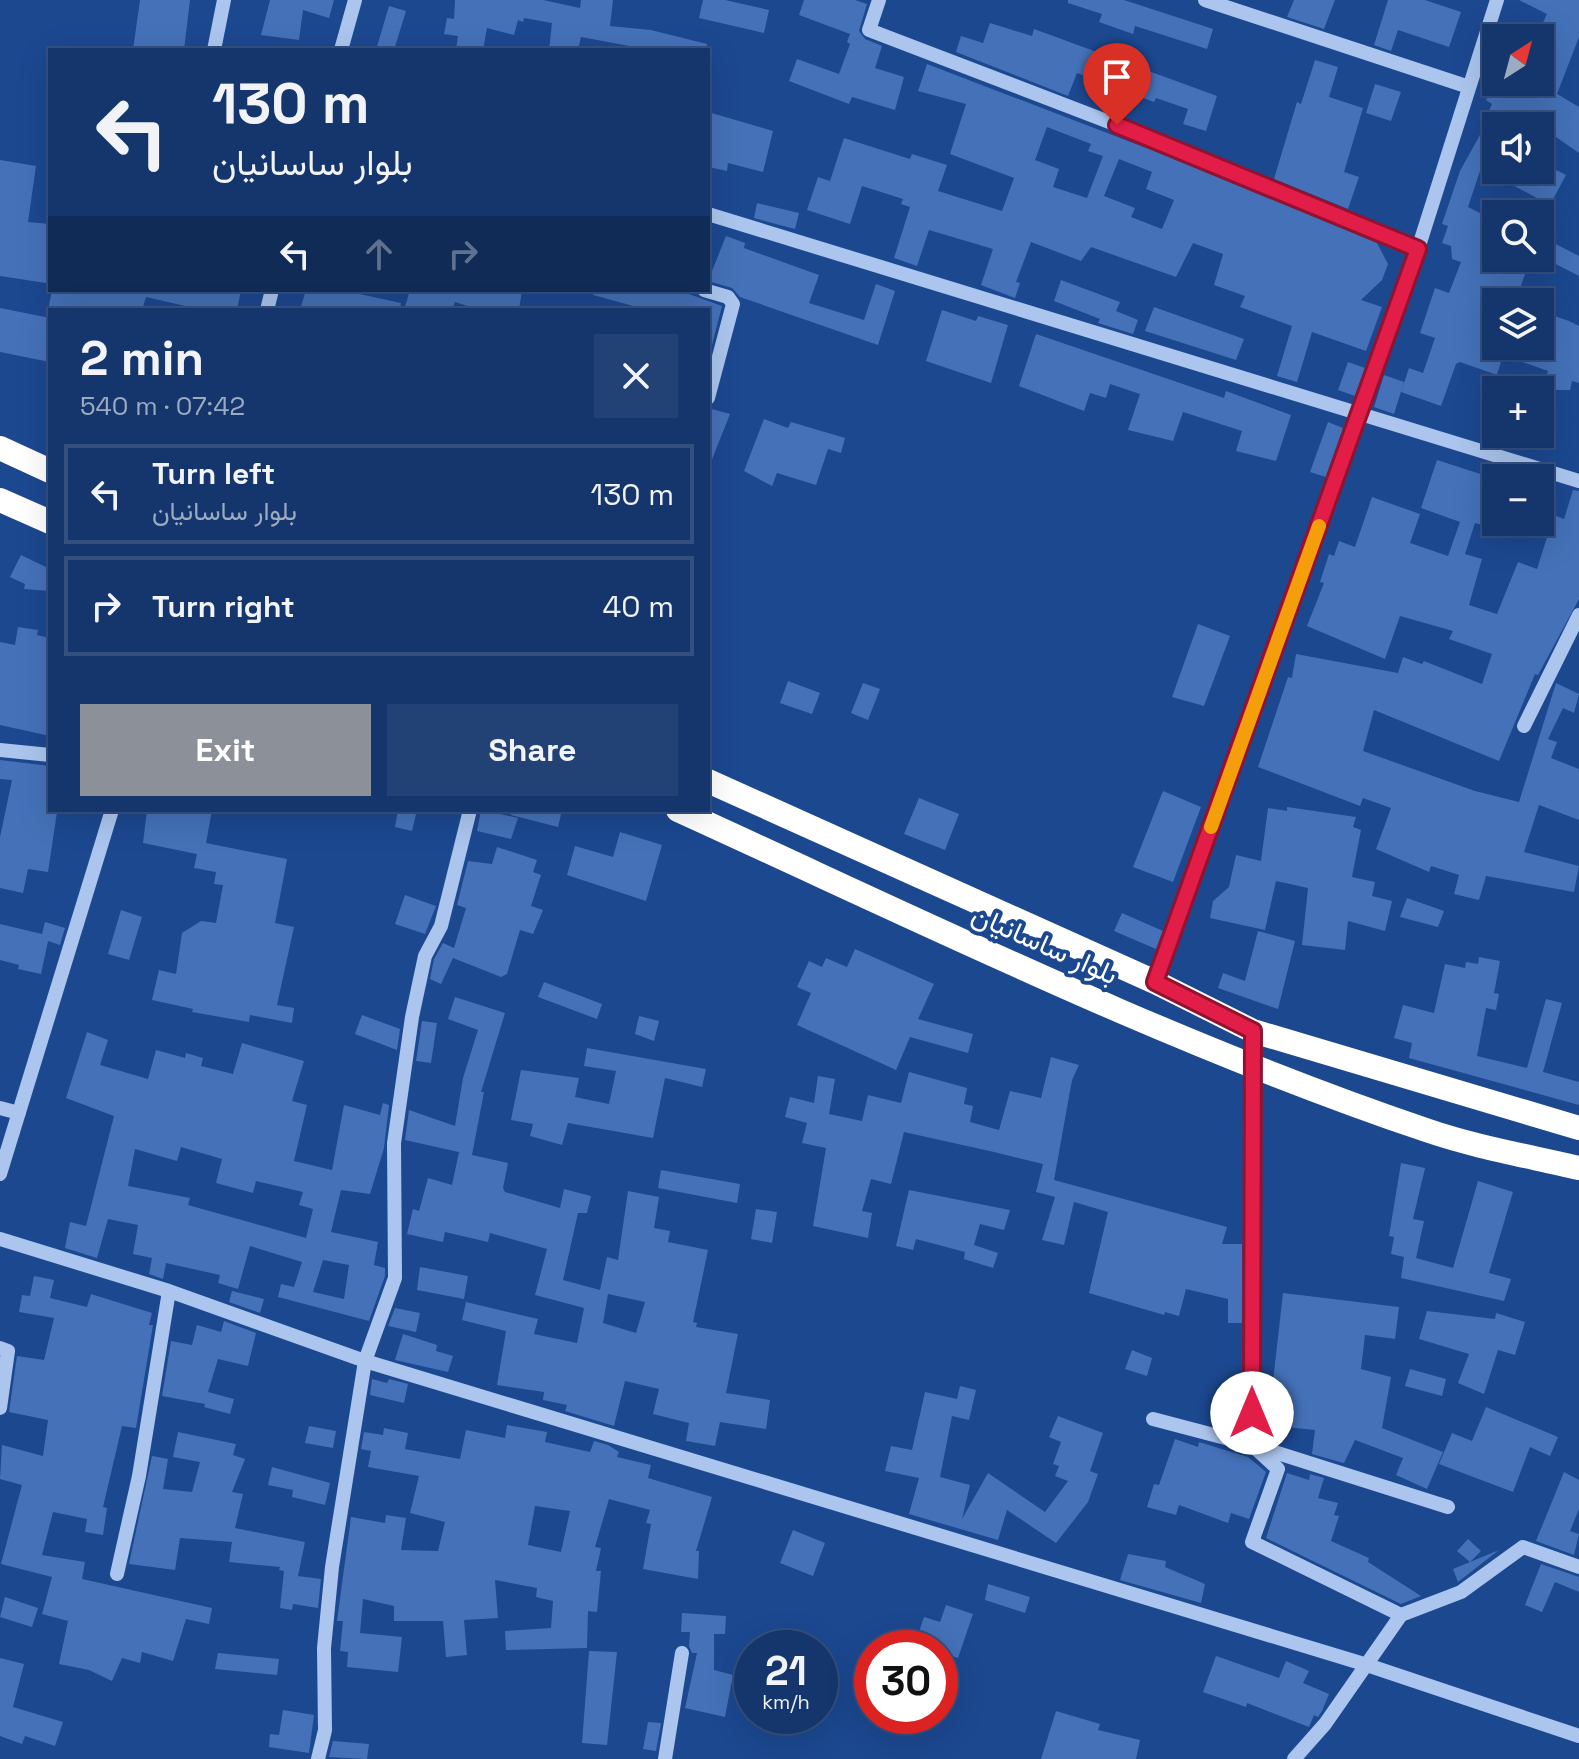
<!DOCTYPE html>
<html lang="en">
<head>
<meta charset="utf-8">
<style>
	body { margin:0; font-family:"Space Grotesk",Vazirmatn,sans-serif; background:#224174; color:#f1f3f6; height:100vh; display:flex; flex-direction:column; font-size:30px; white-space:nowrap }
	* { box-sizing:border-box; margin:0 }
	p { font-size:26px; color:#9dabc2 }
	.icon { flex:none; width:44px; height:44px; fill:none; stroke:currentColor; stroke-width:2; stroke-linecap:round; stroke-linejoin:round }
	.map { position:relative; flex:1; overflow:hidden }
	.drawer { position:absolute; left:48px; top:308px; width:662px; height:504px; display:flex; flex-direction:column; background:#15366c; border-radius:0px; box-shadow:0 8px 32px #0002,0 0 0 2px #34507f }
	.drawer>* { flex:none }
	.hud { position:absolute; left:48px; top:48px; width:662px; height:244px; border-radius:0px; box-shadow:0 8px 32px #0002,0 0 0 2px #34507f; background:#15366c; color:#f1f3f6; overflow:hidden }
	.needle { width:52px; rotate:36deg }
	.buttons { position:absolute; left:1482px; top:24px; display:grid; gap:16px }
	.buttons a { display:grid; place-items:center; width:72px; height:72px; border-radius:0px; background:#15366c; box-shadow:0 8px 32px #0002,0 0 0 2px #34507f; font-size:40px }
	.speed { position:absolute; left:734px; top:1630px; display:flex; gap:16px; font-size:40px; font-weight:700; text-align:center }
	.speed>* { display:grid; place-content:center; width:104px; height:104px; border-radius:50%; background:#15366c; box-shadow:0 8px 32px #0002,0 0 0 2px #34507f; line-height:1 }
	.speed small { font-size:20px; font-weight:400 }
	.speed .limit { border:12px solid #d22; background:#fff; color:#111 }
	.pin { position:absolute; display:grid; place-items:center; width:68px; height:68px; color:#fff; margin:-82px -34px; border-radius:50% 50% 50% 0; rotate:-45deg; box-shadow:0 0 8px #0007 }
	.pin .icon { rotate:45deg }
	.me { position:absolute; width:88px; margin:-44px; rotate:0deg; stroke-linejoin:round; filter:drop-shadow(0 0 6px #0008) }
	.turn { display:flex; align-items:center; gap:28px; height:168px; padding:0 32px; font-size:36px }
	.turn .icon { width:104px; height:104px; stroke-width:2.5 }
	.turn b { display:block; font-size:56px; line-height:68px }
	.lanes { display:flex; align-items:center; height:76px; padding:0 32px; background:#0003; justify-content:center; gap:40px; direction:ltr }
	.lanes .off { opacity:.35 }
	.round { display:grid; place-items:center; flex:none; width:84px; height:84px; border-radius:0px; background:#224174 }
	.summary { display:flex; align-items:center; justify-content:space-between; height:136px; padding:0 32px }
	h1 { font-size:48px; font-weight:700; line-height:60px }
	.cta { display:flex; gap:16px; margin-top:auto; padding:16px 32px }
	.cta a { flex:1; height:92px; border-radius:0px; background:#8c9099; color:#fff; font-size:32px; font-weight:700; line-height:92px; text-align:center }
	.cta a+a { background:#224174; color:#f1f3f6 }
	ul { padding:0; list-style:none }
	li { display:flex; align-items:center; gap:24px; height:100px; margin:0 16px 12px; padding:0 16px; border:4px solid #34507f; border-radius:0px }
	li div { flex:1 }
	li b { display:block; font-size:30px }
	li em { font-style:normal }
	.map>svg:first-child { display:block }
	.building { fill:#4471b8; fill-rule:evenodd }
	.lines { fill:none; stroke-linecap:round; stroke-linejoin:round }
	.minor { stroke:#abc5ee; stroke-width:14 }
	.highway { stroke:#fff; stroke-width:24 }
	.route-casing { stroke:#92132f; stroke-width:20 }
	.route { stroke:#e11d48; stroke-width:14 }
	.slow { stroke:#f59e0b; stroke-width:14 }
	.labels { text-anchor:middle; stroke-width:8; stroke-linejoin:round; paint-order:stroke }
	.street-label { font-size:28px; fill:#fff; stroke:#1c4890 }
</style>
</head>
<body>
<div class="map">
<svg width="1579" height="1759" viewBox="0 0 1579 1759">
	<rect width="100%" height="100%" fill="#1c4890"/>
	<path class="building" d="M140,0H190L184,50H133Z
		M270,0H334L329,18L303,10L299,40L261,35Z
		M455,0H543L580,8L581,0H613L610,26L651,30L707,44V50H651L581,37L578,50H549L552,23L524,18L523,22L518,20L514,35L487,28L483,50H456L458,36L444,34L447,18L454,19Z
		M703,0H725L769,10L764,33L699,18Z
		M804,0H855L867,4L859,31L865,39L882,46L875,68L904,77L895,110L852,97L849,104L789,81L797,59L839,74L850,44L847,42L850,34L799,15Z
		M1068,0H1124L1213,29L1207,49L1135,26L1133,34L1099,22L1102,14L1068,3Z
		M1294,0H1335L1324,29L1287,17Z
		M1388,0H1425L1461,12L1449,47L1398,30L1391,51L1374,45Z
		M1519,0H1579V37L1557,94L1579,107V153L1540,126H1482L1492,104L1486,100L1498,82H1540V56L1547,38L1538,33L1547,14Z
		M389,6L406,11L394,50H376Z
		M990,23L1032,36L1034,29L1217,96L1206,131L1183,124L1188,109L1156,98L1154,102L1077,73L1068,96L956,52L961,36L983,43Z
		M1315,60L1338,67L1329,97L1363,108L1344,172L1359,177L1348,209L1274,179L1297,102L1301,104Z
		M927,64L1154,151L1377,243L1388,264L1382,280L1361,300L1382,307L1366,351L1312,332L1297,382L1277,376L1292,326L1240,307L1245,296L1214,285L1223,254L1193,243L1176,277L1091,247L1081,261L1031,242L1016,282L1020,283L1015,298L981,285L993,249L929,230L917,266L894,258L910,207L901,204L903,199L862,186L850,224L807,210L818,177L830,181L844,138L910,159L912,154L947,165L938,191L1002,211L1014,178L950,154L966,104L918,91ZM1047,127L1091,144L1088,151L1103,156L1087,198L1053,187L1059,169L1035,160ZM1119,159L1152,172L1146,189L1174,200L1162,229L1131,217L1135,208L1104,196Z
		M1375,84L1401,92L1391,121L1366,113Z
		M708,112L773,131L763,172L728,163L727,171L708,167Z
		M1481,133L1496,140V170H1540V162L1566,175L1550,205L1481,168L1468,207L1496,221V258H1531L1515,302H1496V346H1540V311L1569,321L1579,326V383L1572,381L1570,390H1542L1548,371L1503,355L1497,375L1460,362L1456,364L1441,406L1401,392L1409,368L1423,373L1435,338L1420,333L1435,288L1449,293L1461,262L1452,259L1451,246L1442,243L1448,226L1442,224L1460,171Z
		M0,160L36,166L28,222L50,224L46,283L0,276Z
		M757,203L799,213L795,229L754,218Z
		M726,236L745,243L744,248L819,275L809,303L864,320L876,284L895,291L878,345L740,297L732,288L708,281Z
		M1540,236L1579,256V276L1540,256Z
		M1061,280L1120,302L1116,311L1138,320L1133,334L1098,323L1100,319L1054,301Z
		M52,290H241L237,310H203L146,297L142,310H48Z
		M306,290H341L401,303L400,310H300Z
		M410,290H522L519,310L478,306L477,309L455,302L452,310H404Z
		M594,290H678L722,306L709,357L708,310H648L593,295Z
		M1154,307L1244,339L1236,360L1145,331Z
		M0,308L50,318V362L0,352Z
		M942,310L976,321L978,316L1008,325L991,383L926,361Z
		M1036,334L1224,398L1226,391L1291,415L1276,461L1236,451L1242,431L1183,412L1173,441L1128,430L1140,394L1110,384L1106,398L1090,393L1084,411L1019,386Z
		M1348,362L1365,368L1355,396L1338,390Z
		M1384,375L1404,382L1394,414L1374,407Z
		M708,408L730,414L709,467H708Z
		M764,419L788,428L791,422L845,438L841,453L828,449L816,485L777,473L772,486L744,471Z
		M1328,422L1343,428L1326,477L1310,472Z
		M1437,460L1496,479L1482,525L1475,523L1465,554L1482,559L1469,605L1497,614L1518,562L1537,569L1554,515L1564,519L1573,490L1579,491V599L1538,675L1535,674L1499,761L1374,710L1363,751L1475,791L1519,802L1556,683L1579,694L1574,713L1563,708L1548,739L1557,742L1551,758L1579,769V820L1539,805L1524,852L1579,866L1574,892L1486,876L1479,900L1454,894L1459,875L1431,866L1429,872L1376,849L1391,808L1363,798L1360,806L1258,767L1288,677L1292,678L1296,654L1398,673L1403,657L1422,664L1424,661L1482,684L1492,654L1449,639L1453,631L1400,616L1385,659L1307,626L1324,583L1320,582L1329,554L1334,556L1339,541L1355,547L1372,497L1420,514L1410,543L1448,556L1460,522L1421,508Z
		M21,555L50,569V591L24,589L25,584L10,577Z
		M1198,624L1230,636L1204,706L1172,697Z
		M18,627L38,630L37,635L50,638V736L0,725V642L15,645Z
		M788,681L820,693L812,714L780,703Z
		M863,683L880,689L868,720L851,713Z
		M0,760L50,766V811L57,812L48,872L28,869L23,893L0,888V837L12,780L0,779Z
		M1163,791L1201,807L1173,882L1133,867Z
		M919,798L959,814L945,850L904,834Z
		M1287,807L1356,817L1353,827L1361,830L1352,877L1375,882L1372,896L1392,901L1385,931L1348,921L1345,950L1302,945L1308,888L1276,881L1265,930L1210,918L1213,901L1229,887L1236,855L1261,861L1268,808L1287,811Z
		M147,810H212L206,843L287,859L275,923L294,927L277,1005L294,1008L292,1023L250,1015L249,1022L192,1012L193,1009L152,1000L159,970L176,974L182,933L201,921L216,923L223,885L214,884L216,872L194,868L197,854L143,843Z
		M398,810H417L412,831L395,827Z
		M481,810L518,818L511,839L477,831Z
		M512,810H562L558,827L511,815Z
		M620,832L662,845L646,901L567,875L575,846L613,857Z
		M497,847L537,860L533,872L541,875L531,906L543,910L533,934L520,930L507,974L501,977L453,958L441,984L430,979L434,959L443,943L454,948L466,908L457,905L468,861L492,864Z
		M405,895L436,906L425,934L395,924Z
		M1407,898L1444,911L1438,927L1400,917Z
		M121,910L142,917L129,960L108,954Z
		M1122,913L1163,931L1156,949L1114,931Z
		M45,922L65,928L60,945L48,941L41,974L18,969L19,965L0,960V924L42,934Z
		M1258,931L1295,941L1278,1009L1218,988L1223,973L1245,981Z
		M855,949L934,984L918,1019L973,1034L968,1053L910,1037L896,1070L797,1025L811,993L797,987L809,961L822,967L826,958L847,967Z
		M1479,957L1500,961L1494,993L1499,994L1496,1010L1486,1008L1477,1056L1527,1068L1546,999L1562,1003L1543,1072L1579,1082V1105L1409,1058L1412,1043L1394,1038L1403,1005L1434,1013L1445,964L1465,968L1466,962L1478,964Z
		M544,982L602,1004L597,1019L538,997Z
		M455,997L505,1013L481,1092H484L472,1155L508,1163L503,1188L505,1192L560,1208L564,1189L591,1196L587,1213H578L563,1280L600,1290L607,1257L618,1260L628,1191L659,1197L654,1228L670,1231L668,1242L708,1250L693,1322L697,1323L696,1327L738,1334L726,1393L770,1400L766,1429L720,1422L715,1446L686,1441L689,1423L653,1414L659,1389L625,1381L614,1426L565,1411L567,1405L543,1400L544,1392L497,1385L506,1331L462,1320L466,1302L538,1319L534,1334L577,1343L584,1308L535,1295L547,1249L490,1233L488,1242L445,1232L443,1242L407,1234L413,1209L419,1211L428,1178L452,1185L459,1152L463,1153L405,1140L409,1110L455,1126L463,1078L478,1030L448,1019ZM608,1294L645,1302L636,1333L603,1323Z
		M362,1015L400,1029L397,1050L355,1034Z
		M639,1016L659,1021L654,1041L635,1034Z
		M422,1021L437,1023L431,1063L416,1061Z
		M87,1032L108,1040L100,1065L148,1079L156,1050L185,1058L186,1053L203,1058L201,1066L233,1074L242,1043L304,1061L292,1101L307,1105L294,1161L332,1170L344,1105L380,1115L383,1103L389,1105L384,1148L370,1194L341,1190L331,1232L378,1242L374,1265L385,1268V1276L369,1321L278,1297L281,1284L294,1287L302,1262L250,1246L238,1289L218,1283L220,1275L166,1263L163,1279L149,1274L152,1258L133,1254L138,1225L108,1219L97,1258L65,1248L70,1222L86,1226L114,1116L66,1098ZM181,1147L222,1159L216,1183L253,1193L256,1181L303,1192L299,1205L313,1209L306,1238L188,1205L190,1198L128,1186L135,1149L177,1161ZM323,1260L349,1265L344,1299L313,1292Z
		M587,1048L706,1069L702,1087L665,1078L653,1138L568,1123L562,1145L530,1136L533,1124L511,1120L521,1070L579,1078L575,1097L609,1104L616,1071L584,1066Z
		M1051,1057L1079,1065L1072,1080L1054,1180L1227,1227L1222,1244H1242V1323H1228V1299L1186,1289L1179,1316L1165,1312L1164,1315L1089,1293L1108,1212L1074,1202L1064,1245L1042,1240L1055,1197L1036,1192L1043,1164L994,1152L904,1132L891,1184L871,1179L862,1211L872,1213L868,1238L813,1226L826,1148L802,1143L807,1123L785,1117L790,1097L814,1103L818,1076L835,1079L829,1114L862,1121L868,1095L901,1103L909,1072L967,1088L964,1104L973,1106L970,1122L999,1130L1010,1091L1041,1098Z
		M1401,1163L1425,1168L1413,1219L1424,1221L1416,1258L1453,1268L1478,1181L1513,1192L1489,1273L1511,1279L1504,1301L1401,1278L1404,1257L1391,1254L1394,1237L1389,1236Z
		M661,1170L740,1184L737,1203L658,1188Z
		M909,1190L1010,1210L1004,1230L980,1224L974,1245L998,1253L993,1268L964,1259L965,1252L916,1239L913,1250L896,1246Z
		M756,1209L777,1212L772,1243L751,1239Z
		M420,1267L468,1276L464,1299L417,1290Z
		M34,1276L54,1280L50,1298L87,1307L91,1294L152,1313L149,1325H153L136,1428L122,1426L103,1507L107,1508L103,1535L85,1532L87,1519L53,1512L42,1555L85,1562L82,1579L212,1608L209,1624L186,1619L173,1661L142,1652L140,1663L122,1658L112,1681L89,1670L59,1664L68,1621L42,1614L52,1577L1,1564L22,1485L0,1479L2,1445L43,1456L48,1420L9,1412L17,1356L44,1360L54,1318L19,1312L22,1295L30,1296Z
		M232,1291L264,1299L260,1313L229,1302Z
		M1283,1293L1399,1307L1395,1339L1365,1335L1361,1369L1391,1377L1382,1428L1443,1452L1427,1489L1396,1475L1403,1458L1355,1440L1344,1463L1340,1462L1312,1454L1315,1430L1268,1425Z
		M395,1308L420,1313L416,1332L388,1326Z
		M1427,1311L1495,1319L1496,1313L1525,1322L1515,1355L1498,1350L1484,1394L1458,1383L1469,1354L1419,1339Z
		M224,1321L256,1333L248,1366L218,1359L208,1392L234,1399L230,1414L204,1407L205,1404L162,1396L171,1341L192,1345L197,1325L221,1332Z
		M403,1334L437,1345L436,1351L453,1356L448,1372L395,1360Z
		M1132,1350L1152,1358L1147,1376L1125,1369Z
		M1410,1369L1446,1379L1442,1396L1405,1386Z
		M372,1379L387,1383L389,1379L408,1384L404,1403L370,1395Z
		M960,1386L976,1390L969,1420L952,1416L940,1477L970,1485L962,1519L988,1473L1045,1512L1068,1481L1055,1476L1059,1466L1053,1464L1061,1442L1049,1437L1058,1416L1103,1433L1090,1471L1098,1474L1088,1502L1056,1543L1007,1510L998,1540L909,1514L919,1478L885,1471L891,1446L912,1450L925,1392L957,1399Z
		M1486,1407L1558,1437L1550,1456L1530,1447L1513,1492L1439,1464L1452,1433L1472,1441Z
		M507,1425L547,1432L545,1442L590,1452L594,1441L608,1445L619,1452L617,1457L651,1465L648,1478L712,1497L696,1551H699L698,1579L643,1569L651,1524L646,1523L650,1510L609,1499L595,1547L601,1548L596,1571H601L597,1612L588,1611L587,1648L506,1650L505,1631L551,1628L553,1601L536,1597L537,1588L495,1580L498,1618L464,1620L467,1655L446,1657L443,1621H394V1606L363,1599L360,1633L402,1637L398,1672L347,1667L348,1652L340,1651L343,1621H337L351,1517L385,1523L386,1515L406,1518L401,1550L438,1551L445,1522L410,1513L419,1476L368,1467L371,1451L361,1449L364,1432L383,1435L384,1428L408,1433L405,1449L460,1459L466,1430L505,1438ZM535,1506L570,1511L561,1552L528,1545Z
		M309,1426L336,1431L333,1448L305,1443Z
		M178,1432L236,1444L233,1455L245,1459L232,1492L243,1494L235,1528L305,1542L298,1576L321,1579L318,1608L293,1604L292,1610L280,1608L284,1571L279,1570L280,1567L229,1562L232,1542L180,1538L175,1570L129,1564L152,1456L168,1459L163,1489L192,1492L200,1462L173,1457Z
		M1175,1439L1198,1447L1199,1442L1248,1457L1266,1472L1249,1519L1231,1513L1228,1523L1179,1505L1176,1515L1147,1507L1154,1484L1159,1485Z
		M272,1467L330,1483L325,1505L292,1497L293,1490L268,1485Z
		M1564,1472L1579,1480V1509L1570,1531L1579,1534L1574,1555L1536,1541Z
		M1287,1473L1309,1480L1310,1474L1324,1478L1318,1498L1338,1503L1334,1515L1339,1516L1331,1541L1369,1558L1368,1562L1421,1596L1401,1604L1266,1538Z
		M793,1530L825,1543L813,1576L780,1563Z
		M1468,1539L1481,1551L1470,1562L1499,1550L1458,1582L1453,1569L1470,1562L1457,1551Z
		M1128,1554L1166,1561L1165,1567L1205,1584L1201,1603L1120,1580Z
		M1541,1564L1579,1577V1592L1555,1582L1542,1612L1525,1605Z
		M988,1584L1030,1597L1025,1613L985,1600Z
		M5,1597L38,1608L32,1627L0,1617Z
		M946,1605L973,1614L958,1658L940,1652V1648L915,1644L924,1617L940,1622Z
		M682,1613L726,1616L725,1634H714V1670L733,1675L725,1717L685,1708L697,1653H692L689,1646L690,1632H681Z
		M589,1651L617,1652L607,1745L582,1743Z
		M218,1653L279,1659L277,1675L215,1669Z
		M1216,1656L1279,1678L1286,1661L1309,1671L1303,1683L1329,1694L1322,1711L1318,1717L1314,1715L1309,1727L1247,1703L1246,1707L1203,1692Z
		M0,1658L24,1664L13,1707L63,1722L55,1746L25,1736L22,1744L0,1736Z
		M283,1710L314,1715L309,1753L269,1747L270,1734L279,1735Z
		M1056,1711L1100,1724L1098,1730L1140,1740L1136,1759H1041Z
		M648,1722L661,1723L656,1751L643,1749Z
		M333,1741L369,1744L367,1759L329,1757Z"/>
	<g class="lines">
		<path class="minor" d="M879,0L869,30L1117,125L1418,249
			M1205,0L1469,87
			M214,50L224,0
			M341,50L355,0
			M708,214L1579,481
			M704,290L728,297L733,304L708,398
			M267,310L272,290
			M1524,726L1579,615
			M0,750L50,755
			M1155,982L1418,249L1497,0
			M1253,1031L1252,1445L1278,1469L1252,1542L1401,1615
			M0,1108L19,1113
			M0,1174L112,810
			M0,1239L169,1291L365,1361L1364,1664L1579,1736
			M0,1348L8,1351L0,1408
			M1153,1419L1252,1445L1448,1507
			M117,1574L139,1476L169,1291
			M318,1759L325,1730L324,1648L332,1567L365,1361L395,1278L394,1143L412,1017L425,956L441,926L469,814
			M665,1759L682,1653
			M1294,1759L1325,1724L1401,1615L1461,1592L1523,1547L1579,1567"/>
		<path class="highway" d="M0,448L50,471
			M0,500L50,522
			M708,781L1155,982L1253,1031L1579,1128
			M678,810C924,922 1169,1043 1426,1130C1475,1147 1528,1156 1579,1168"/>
	</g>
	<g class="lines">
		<defs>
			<path id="route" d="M1117,125L1418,249L1155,982L1253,1031L1252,1413"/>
		</defs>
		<use href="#route" class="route-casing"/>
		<use href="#route" class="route"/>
		<path class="slow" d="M1211,827L1319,526"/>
	</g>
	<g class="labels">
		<g class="street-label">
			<text transform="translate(1045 944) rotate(24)" y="10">بلوار ساسانیان</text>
		</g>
	</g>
</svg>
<div class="buttons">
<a><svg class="needle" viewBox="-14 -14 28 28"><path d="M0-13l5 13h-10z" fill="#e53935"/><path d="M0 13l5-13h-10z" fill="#9dabc2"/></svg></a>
<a><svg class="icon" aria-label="sound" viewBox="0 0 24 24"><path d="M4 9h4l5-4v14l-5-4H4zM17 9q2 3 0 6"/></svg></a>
<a><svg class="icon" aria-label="search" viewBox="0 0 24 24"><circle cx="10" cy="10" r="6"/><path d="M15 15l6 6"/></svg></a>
<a><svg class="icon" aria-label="layers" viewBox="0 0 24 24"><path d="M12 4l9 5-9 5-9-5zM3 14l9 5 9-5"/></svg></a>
<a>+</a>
<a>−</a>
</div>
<div class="speed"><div>21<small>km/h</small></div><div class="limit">30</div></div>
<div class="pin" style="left:1117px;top:125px;background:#d93025"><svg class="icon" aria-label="arrive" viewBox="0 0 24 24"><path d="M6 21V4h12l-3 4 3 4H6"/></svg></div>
<svg class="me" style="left:1252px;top:1413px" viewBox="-20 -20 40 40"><circle r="19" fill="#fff"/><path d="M0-13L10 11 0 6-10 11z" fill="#e11d48"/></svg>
<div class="hud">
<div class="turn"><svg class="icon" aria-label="left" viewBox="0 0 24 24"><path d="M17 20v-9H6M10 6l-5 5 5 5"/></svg><div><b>130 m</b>بلوار ساسانیان</div></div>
<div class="lanes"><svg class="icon" aria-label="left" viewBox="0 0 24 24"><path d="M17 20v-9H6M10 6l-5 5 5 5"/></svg><svg class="icon off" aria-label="ahead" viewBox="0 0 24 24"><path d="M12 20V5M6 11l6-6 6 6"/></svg><svg class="icon off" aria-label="right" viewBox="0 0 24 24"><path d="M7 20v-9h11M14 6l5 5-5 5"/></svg></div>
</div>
<section class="drawer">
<div class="summary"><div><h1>2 min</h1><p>540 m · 07:42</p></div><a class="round"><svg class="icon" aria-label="close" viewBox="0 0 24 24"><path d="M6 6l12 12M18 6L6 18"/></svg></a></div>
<ul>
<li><svg class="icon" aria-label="left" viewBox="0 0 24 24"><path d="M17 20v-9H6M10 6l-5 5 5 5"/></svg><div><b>Turn left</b><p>بلوار ساسانیان</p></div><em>130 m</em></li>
<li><svg class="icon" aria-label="right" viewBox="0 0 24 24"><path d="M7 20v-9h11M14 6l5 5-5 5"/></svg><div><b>Turn right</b></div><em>40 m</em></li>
</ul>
<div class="cta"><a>Exit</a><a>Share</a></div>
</section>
</div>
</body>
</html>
